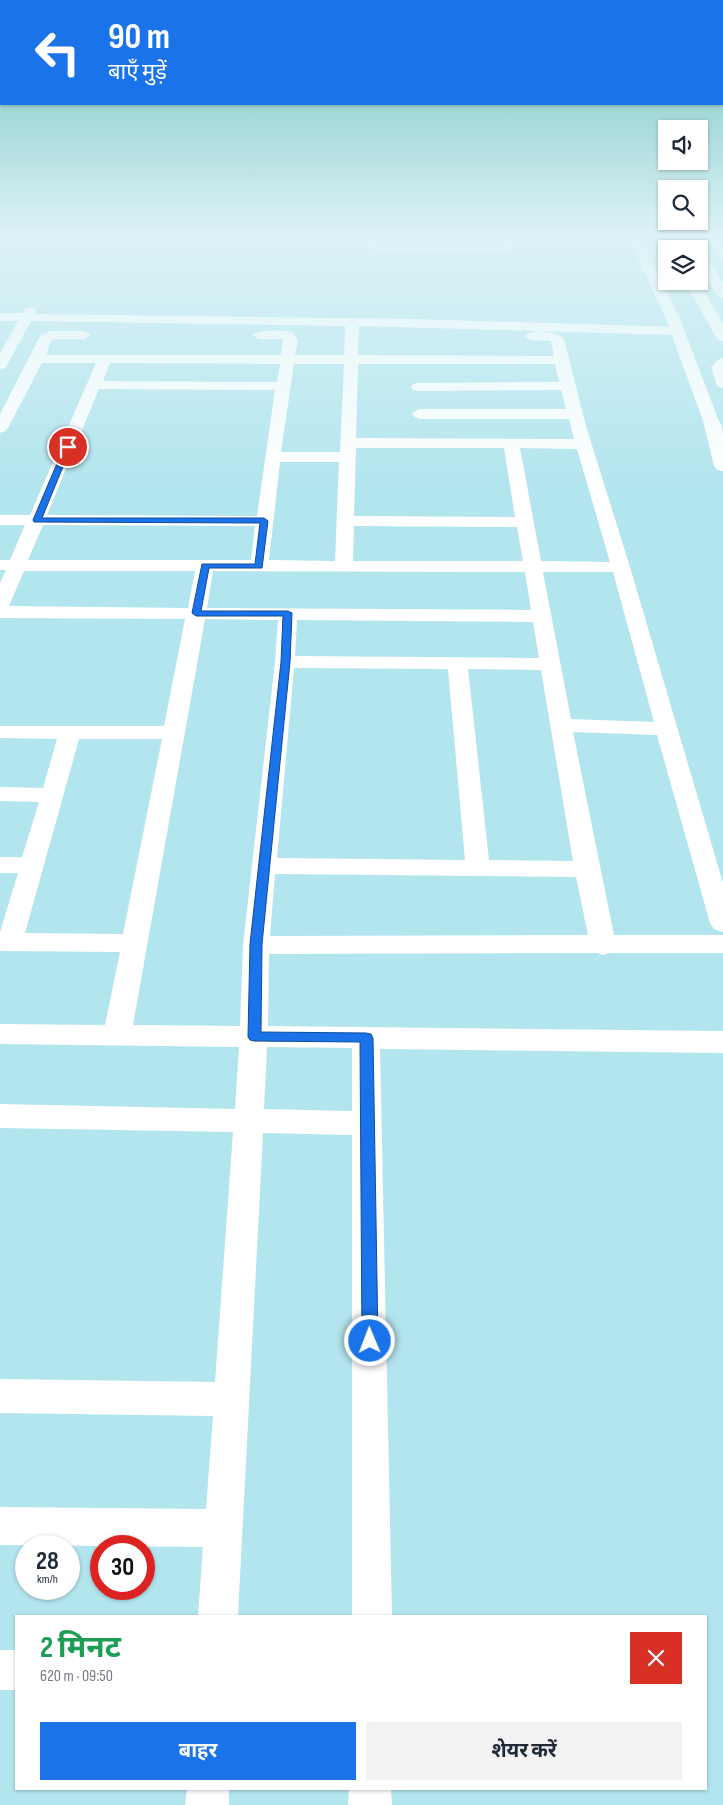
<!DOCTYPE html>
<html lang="hi">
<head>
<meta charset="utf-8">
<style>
	body { margin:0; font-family:"Sofia Sans Condensed","Noto Sans Devanagari",sans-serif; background:#f2f2f3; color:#1f2937; height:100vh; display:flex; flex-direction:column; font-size:19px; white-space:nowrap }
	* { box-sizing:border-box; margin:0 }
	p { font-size:16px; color:#747a83 }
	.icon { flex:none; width:28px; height:28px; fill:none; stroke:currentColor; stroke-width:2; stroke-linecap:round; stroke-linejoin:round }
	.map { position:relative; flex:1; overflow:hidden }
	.drawer { position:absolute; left:15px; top:1615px; width:692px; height:175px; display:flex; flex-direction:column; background:#fff; border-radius:0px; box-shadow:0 1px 4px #0004 }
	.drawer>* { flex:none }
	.banner { position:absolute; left:0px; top:0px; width:724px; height:105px; box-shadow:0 1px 4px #0004; background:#1a73e8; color:#fff; overflow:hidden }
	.fabs { position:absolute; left:658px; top:120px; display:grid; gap:10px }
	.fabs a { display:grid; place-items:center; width:50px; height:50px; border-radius:0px; background:#fff; box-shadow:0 1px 4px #0004; font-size:25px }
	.speed { position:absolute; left:15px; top:1535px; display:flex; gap:10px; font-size:25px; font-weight:700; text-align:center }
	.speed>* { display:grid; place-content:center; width:65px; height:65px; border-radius:50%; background:#fff; box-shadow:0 1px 4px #0004; line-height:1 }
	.speed small { font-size:12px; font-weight:400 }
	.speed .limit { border:8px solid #d22; background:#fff; color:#111 }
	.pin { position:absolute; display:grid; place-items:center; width:42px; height:42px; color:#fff; margin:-21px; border:2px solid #fff; border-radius:50%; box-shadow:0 1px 5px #0007 }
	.me { position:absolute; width:55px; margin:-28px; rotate:359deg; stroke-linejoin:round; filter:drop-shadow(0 0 4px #0008) }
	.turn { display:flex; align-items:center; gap:18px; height:105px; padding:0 25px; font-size:22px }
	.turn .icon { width:65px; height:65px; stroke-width:2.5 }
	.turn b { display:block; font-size:35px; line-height:42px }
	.round { display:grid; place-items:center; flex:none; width:52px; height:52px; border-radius:0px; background:#f2f2f3 }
	.headline { display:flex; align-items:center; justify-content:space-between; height:85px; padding:0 25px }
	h1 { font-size:30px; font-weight:700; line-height:38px; color:#1e9e55 }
	.primary-button { display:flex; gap:10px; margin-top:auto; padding:10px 25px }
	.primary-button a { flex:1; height:58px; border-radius:0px; background:#1a73e8; color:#fff; font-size:20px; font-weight:700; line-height:58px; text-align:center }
	.primary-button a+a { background:#f2f2f3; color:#1f2937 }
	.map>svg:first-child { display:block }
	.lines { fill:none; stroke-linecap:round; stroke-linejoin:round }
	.street { fill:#fff; fill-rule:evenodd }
	.primary { fill:#fff; fill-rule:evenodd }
	.highway { fill:#fff; fill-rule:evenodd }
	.route { fill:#1a73e8; stroke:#114b97 }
</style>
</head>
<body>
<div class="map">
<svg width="723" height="1805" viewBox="0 0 723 1805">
	<rect width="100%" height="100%" fill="#b3e5ee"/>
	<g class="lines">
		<path class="street" d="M277,235H288L283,244L268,248L6,244L0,241L6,238L268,242L274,240Z
			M365,235H375L374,242H376L499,245L507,243L505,235H515L519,245L517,247L499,253L376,250L364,247L362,245Z
			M30,307L35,308L36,311L35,314L414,319L677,327L684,331L677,335L359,326L358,355L554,356L551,341L531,340L524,336C532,328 557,331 564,339L586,426L630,567L723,883V932L714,929L710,923L657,735L573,732L614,935H723V953H609L603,955L597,953L269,954L268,1026L723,1031V1053L380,1049L392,1616H352V1135L263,1133L238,1616H198L203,1547L0,1545V1507L206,1509L213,1416L0,1413V1379L215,1382L233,1132L0,1128V1104L235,1109L239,1047L0,1044V1024L105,1025L120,952L0,951V932L18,873H0V857H22L39,802L0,801V787L43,788L57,739L0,738V726H164L185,619L0,618V583L6,570H0V560H10L25,525H0V515H30L96,363H42L8,428L5,431L0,433V414L40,336L51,331H84L91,335L84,339H54L51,341L46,355H281L283,339H259L252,335C257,330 286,329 293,333C293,333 297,340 298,340L295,355H344L345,326L31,321L7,365L5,368L0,369V353L18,321H0V313H22L25,308ZM110,363L280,364L277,382L103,381ZM294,364H344L340,452H281ZM358,364H555L559,382L418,383L413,384L411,387L413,390L418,391L561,390L566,409H420L415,411L412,414L415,417L420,419H569L574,439L356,438ZM99,389L275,390L257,516L47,515ZM356,448H504L515,517L354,516ZM520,448L577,449L610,562L541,561ZM280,462H339L335,561L269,560ZM43,525L255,526L251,560H28ZM354,526L517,527L523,561H353ZM24,571H195L188,608L9,606ZM213,571L525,572L531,610L207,608ZM543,572H613L654,722L571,719ZM205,619L278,620L275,662L243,945L240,1026L133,1025ZM297,620L533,622L539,658L295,656ZM294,668L448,669L465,860L277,858ZM468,669L541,670L573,861L489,860ZM79,739H162L123,934L25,933ZM275,874L576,877L588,935L270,936ZM267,1047L352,1048V1111L264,1109Z
			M0,1650H16V1690H0Z
			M187,1789H229V1805H185Z
			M349,1789H391L392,1805H348Z"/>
		<path class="primary" d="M627,235H639L680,319L719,421L723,434V471L717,470L714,466L703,421L666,319Z
			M704,235H716L723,245V259L718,258Z"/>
		<path class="highway" d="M658,235H670L678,249L666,250Z
			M699,250L704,251L723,283V298L718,297L699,265Z
			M684,281H698L723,324V341L718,340L716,337Z
			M723,358V388L717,386L711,367L718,360Z
			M711,416C723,419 723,430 723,441L717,440L703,421L705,417Z"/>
	</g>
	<linearGradient id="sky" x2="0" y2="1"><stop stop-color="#6fbfbc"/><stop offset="0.48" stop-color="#ddf3f7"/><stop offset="1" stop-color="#ddf3f7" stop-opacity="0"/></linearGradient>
	<rect width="723" height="487" fill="url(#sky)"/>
	<path class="route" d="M68,445L71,447L42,518H264L268,521L262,568H209L201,611H288L292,613L290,662L262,944L261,1032L366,1033L371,1034L373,1038L378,1341L375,1346L370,1348L364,1346L362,1341L360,1042L254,1041L250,1040L248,1037L250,944L281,662L283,616H196L192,613L202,564H255L260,523L34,522L33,520L64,447Z"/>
</svg>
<div class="fabs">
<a><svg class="icon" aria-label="sound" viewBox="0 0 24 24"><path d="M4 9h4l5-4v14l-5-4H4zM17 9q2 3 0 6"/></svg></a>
<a><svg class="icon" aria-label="search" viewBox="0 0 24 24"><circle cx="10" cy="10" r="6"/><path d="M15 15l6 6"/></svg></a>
<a><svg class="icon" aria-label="layers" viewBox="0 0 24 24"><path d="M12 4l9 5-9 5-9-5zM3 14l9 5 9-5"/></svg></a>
</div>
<div class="speed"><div>28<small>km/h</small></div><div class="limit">30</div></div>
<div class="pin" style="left:68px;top:447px;background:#d93025"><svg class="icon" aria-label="arrive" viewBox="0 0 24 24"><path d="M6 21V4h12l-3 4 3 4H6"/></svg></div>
<svg class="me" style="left:370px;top:1341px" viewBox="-20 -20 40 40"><circle r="17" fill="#1a73e8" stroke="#fff" stroke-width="3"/><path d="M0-11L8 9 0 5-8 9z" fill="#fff"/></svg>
<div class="banner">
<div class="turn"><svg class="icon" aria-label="left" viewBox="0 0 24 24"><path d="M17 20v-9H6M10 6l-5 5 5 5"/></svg><div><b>90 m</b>बाएँ मुड़ें</div></div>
</div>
<section class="drawer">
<div class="headline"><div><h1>2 मिनट</h1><p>620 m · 09:50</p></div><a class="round" style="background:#d93025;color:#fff"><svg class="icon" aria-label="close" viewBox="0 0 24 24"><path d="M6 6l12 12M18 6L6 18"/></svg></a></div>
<div class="primary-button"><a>बाहर</a><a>शेयर करें</a></div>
</section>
</div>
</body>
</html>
